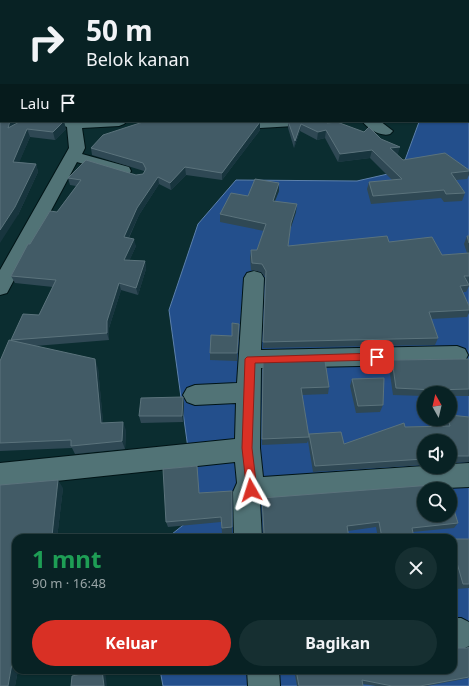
<!DOCTYPE html>
<html lang="id">
<head>
<meta charset="utf-8">
<style>
	body { margin:0; font-family:"Noto Sans",sans-serif; background:#162f31; color:#f1f3f6; height:100vh; display:flex; flex-direction:column; font-size:15px; white-space:nowrap }
	* { box-sizing:border-box; margin:0 }
	p { font-size:13px; color:#98a4a6 }
	.icon { flex:none; width:22px; height:22px; fill:none; stroke:currentColor; stroke-width:2; stroke-linecap:round; stroke-linejoin:round }
	.map { position:relative; flex:1; overflow:hidden }
	.details { position:absolute; left:12px; top:534px; width:445px; height:140px; display:flex; flex-direction:column; background:#082224; border-radius:12px; box-shadow:0 1px 3px #0004,0 0 0 1px #293f41 }
	.details>* { flex:none }
	.banner { position:absolute; left:0px; top:0px; width:469px; height:122px; box-shadow:0 1px 3px #0004,0 0 0 1px #293f41; background:#082224; color:#f1f3f6; overflow:hidden }
	.needle { width:26px; rotate:352deg }
	.tools { position:absolute; left:417px; top:386px; display:grid; gap:8px }
	.tools a { display:grid; place-items:center; width:40px; height:40px; border-radius:50%; background:#082224; box-shadow:0 1px 3px #0004,0 0 0 1px #293f41; font-size:20px }
	.pin { position:absolute; display:grid; place-items:center; width:34px; height:34px; color:#fff; margin:-17px; border-radius:8px; box-shadow:0 2px 6px #0006 }
	.me { position:absolute; width:44px; margin:-22px; rotate:354deg; stroke-linejoin:round; filter:drop-shadow(0 0 3px #0008) }
	.turn { display:flex; align-items:center; gap:14px; height:84px; padding:0 20px; font-size:18px }
	.turn .icon { width:52px; height:52px; stroke-width:2.5 }
	.turn b { display:block; font-size:28px; line-height:34px }
	.then { display:flex; align-items:center; height:38px; padding:0 20px; background:#0003; gap:8px; font-size:15px }
	.round { display:grid; place-items:center; flex:none; width:42px; height:42px; border-radius:21px; background:#162f31 }
	.summary { display:flex; align-items:center; justify-content:space-between; height:68px; padding:0 20px }
	h1 { font-size:24px; font-weight:700; line-height:30px; color:#1e9e55 }
	.button { display:flex; gap:8px; margin-top:auto; padding:8px 20px }
	.button a { flex:1; height:46px; border-radius:24px; background:#d93025; color:#fff; font-size:16px; font-weight:700; line-height:46px; text-align:center }
	.button a+a { background:#162f31; color:#f1f3f6 }
	.map>svg:first-child { display:block }
	.water { fill:#234f8c; stroke:#5d81ac; fill-rule:evenodd }
	.lines { fill:none; stroke-linecap:round; stroke-linejoin:round }
	.minor-casing { stroke:#001416; stroke-width:2 }
	.minor { fill:#517376; fill-rule:evenodd }
	.wall { fill:#2f4854 }
	.shaded-wall { fill:#18353e }
	.building { fill:#425b66; stroke:#5b737c }
	.route { fill:#d93025; stroke:#8d1f18 }
</style>
</head>
<body>
<div class="map">
<svg width="469" height="686" viewBox="0 0 469 686">
	<rect width="100%" height="100%" fill="#0b2d30"/>
	<path class="water" d="M448,0H469V686H163L160,670H453V538H167L197,514L169,310L198,224L236,180L357,181L401,171L419,122L468,121V1ZM424,393H450V419H424ZM424,441H450V467H424ZM424,489H450V515H424Z"/>
	<g class="lines">
		<defs>
			<path id="minor" d="M11,0H23V1H11Z
				M55,121H127L124,124L119,126L82,128L85,148L82,154L129,167L131,171L129,175L123,176L77,162L7,293L0,295V270L69,148L67,127L58,124Z
				M194,121H302L299,124L294,126L260,128L202,126L197,124Z
				M362,121H380L393,131L390,134C381,137 368,129 362,121Z
				M254,271L261,273L264,278L261,350L457,346L465,349L468,355L465,361L457,364L261,368L260,448L263,477L424,466L450,467V464L469,463V487L424,489V490L260,502L262,538H234L233,492L237,483L235,462L0,487V463L235,439L236,403L195,405L187,402L183,395L187,388L195,385L237,383L244,278L247,273Z
				M453,618H461L469,622V646L461,650H453Z
				M247,670H279L280,686H248Z"/>
		</defs>
		<use href="#minor" class="minor-casing"/>
		<use href="#minor" class="minor"/>
	</g>
	<path class="wall" d="M1,121H15L14,125L66,129L55,140L30,137L19,162L36,164L38,172L18,215Z
		M288,121L327,123L381,139L398,154L397,155L403,160L469,170V175L467,179L456,180L465,193L462,201L444,202L441,198L371,204L367,189L369,182L392,180L370,158L338,162L325,138L317,140L300,131L294,148L288,128Z
		M260,130L222,180L186,175L171,190L159,184L139,215L129,238L136,246L129,261H145L146,269L138,295L121,290L109,328V340L35,346L98,368L103,423L126,430L125,449L75,454L72,448L0,451V361L12,341L11,340L39,315L53,287L15,283L11,276L30,244L57,212L76,186L70,185L68,178L136,175L143,174L145,171H144L92,155L91,148Z
		M279,183V191L275,201L296,212L290,230L288,246L389,242L442,255L467,253L464,244L467,236H469V286L466,292H463L469,306V313L467,317L431,319L438,338L435,345L263,348L266,278L261,272L251,270L250,258L251,250H257L264,231L220,222V214L248,196Z
		M239,331L237,361L210,360V353Z
		M469,359V396H450V393H424V396L393,395L389,367L392,360Z
		M263,362L329,387L328,394L302,395L308,436L309,434L344,444L405,427L444,426L442,421L444,419H450L469,417V462L450,463V441H424V465L313,472L308,441L307,443L262,445Z
		M352,379L383,405L380,412L356,413L350,386Z
		M183,397L184,403L183,422L141,423L139,416Z
		M0,485L63,488L57,538H16V670H18L15,686Z
		M232,491V533H222L221,522L168,527L166,522L199,493Z
		M262,498L458,523L454,528L412,532L414,538H378L376,527L348,531L263,534L262,503Z
		M453,539H469V588L456,589L453,577Z
		M469,647V678L427,686H376L363,684V686H297L294,670H453L457,648H467Z"/>
	<path class="shaded-wall" d="M10,121H15L11,136L8,128Z
		M64,121L66,129L55,140L53,132Z
		M260,122V130L222,180V173Z
		M301,124L300,131L294,148L295,141Z
		M27,129L30,137L16,170L13,162Z
		M326,130L325,138L317,140L318,132Z
		M400,147L398,154L389,156L390,148Z
		M372,150L370,158L338,162L340,154Z
		M36,164L38,172L18,215L0,243V230Z
		M185,167L186,175L171,190L170,183Z
		M158,177L159,184L139,215L125,245L124,237L137,208Z
		M279,183V191L272,208L273,201Z
		M297,204L296,212L290,230L287,253L291,223Z
		M134,239L136,246L126,268L124,260Z
		M145,261L146,269L138,295L136,288Z
		M119,283L121,290L109,328V340L107,333V321Z
		M95,359L98,368L104,431L101,423Z
		M183,397L184,403L183,422L182,416Z
		M123,422L126,430L125,449L122,441Z
		M58,480L63,488L57,538H53L52,536Z
		M16,641V670H18L15,686H8Z
		M102,670H105L107,686H104Z"/>
	<path class="building" d="M264,0H393L394,1H262Z
		M0,76H1V121H10L8,128L21,121H64L53,132L27,129L13,162L36,164L15,207L0,230Z
		M146,121H235L260,122L222,173L185,167L170,183L158,177L137,208L124,237L134,239L124,260L145,261L136,288L119,283L107,321V333L11,340L23,314L39,315L56,280L11,276L28,244H30L50,211L57,212L81,180L68,178L86,160L136,175L143,174L146,169L143,163L91,148L103,135Z
		M288,121H326L327,123L337,122L364,132L369,127L381,139L400,147L390,148L403,160L445,153L469,170V171L451,173L465,193L446,194L444,190L373,196L369,182L402,179L372,150L340,154L326,130L318,132L301,124L295,141Z
		M255,179L279,183L273,201L297,204L291,223L288,246L387,236L389,242L432,237L442,255L469,253V276H464L469,285L460,286L469,306V310L429,312L438,338L263,342L266,271L262,264L252,263L251,250H257L266,224L220,214L231,193L248,196Z
		M467,236H469V243Z
		M232,323L239,324L237,353H210L211,335L232,336Z
		M9,340L95,359L101,423L123,422L122,441L71,446V440L0,443V361Z
		M469,359V389L434,390L396,388L392,360Z
		M325,361L329,387L301,388L309,437L262,439L263,362Z
		M384,378L383,405L358,406L352,379Z
		M183,397L182,416H139L141,398Z
		M450,415L469,417V456H454L453,459H450V441H424V459L315,466L309,434L341,432L344,444L404,423L405,427L450,426L448,419H450Z
		M197,466L199,493L232,491V527L222,528L221,517L166,522L163,469Z
		M58,480L52,536L38,538H16V641L8,686H0V485Z
		M445,484L447,489H424V515H450V497L458,523L412,528L414,538H382L379,522L347,526L349,538H256L255,534H263L264,533L262,498Z
		M453,539H469V584H463L453,549Z
		M457,643V648H467L469,647V677L420,686H392L362,680L363,686H299L296,670H453V644Z
		M81,670H102L104,686H71L72,676L81,674Z"/>
	<path class="route" d="M377,353L381,354L382,357L381,359L377,360L255,363L252,448L257,490L255,493L251,495L247,493L242,448L245,359L247,357Z"/>
</svg>
<div class="tools">
<a><svg class="needle" viewBox="-14 -14 28 28"><path d="M0-13l5 13h-10z" fill="#e53935"/><path d="M0 13l5-13h-10z" fill="#98a4a6"/></svg></a>
<a><svg class="icon" aria-label="sound" viewBox="0 0 24 24"><path d="M4 9h4l5-4v14l-5-4H4zM17 9q2 3 0 6"/></svg></a>
<a><svg class="icon" aria-label="search" viewBox="0 0 24 24"><circle cx="10" cy="10" r="6"/><path d="M15 15l6 6"/></svg></a>
</div>
<div class="pin" style="left:377px;top:357px;background:#d93025"><svg class="icon" aria-label="arrive" viewBox="0 0 24 24"><path d="M6 21V4h12l-3 4 3 4H6"/></svg></div>
<svg class="me" style="left:251px;top:490px" viewBox="-20 -20 40 40"><path d="M0-17L14 15 0 8-14 15z" fill="#d93025" stroke="#fff" stroke-width="4"/></svg>
<div class="banner">
<div class="turn"><svg class="icon" aria-label="right" viewBox="0 0 24 24"><path d="M7 20v-9h11M14 6l5 5-5 5"/></svg><div><b>50 m</b>Belok kanan</div></div>
<div class="then">Lalu<svg class="icon" aria-label="arrive" viewBox="0 0 24 24"><path d="M6 21V4h12l-3 4 3 4H6"/></svg></div>
</div>
<section class="details">
<div class="summary"><div><h1>1 mnt</h1><p>90 m · 16:48</p></div><a class="round"><svg class="icon" aria-label="close" viewBox="0 0 24 24"><path d="M6 6l12 12M18 6L6 18"/></svg></a></div>
<div class="button"><a>Keluar</a><a>Bagikan</a></div>
</section>
</div>
</body>
</html>
